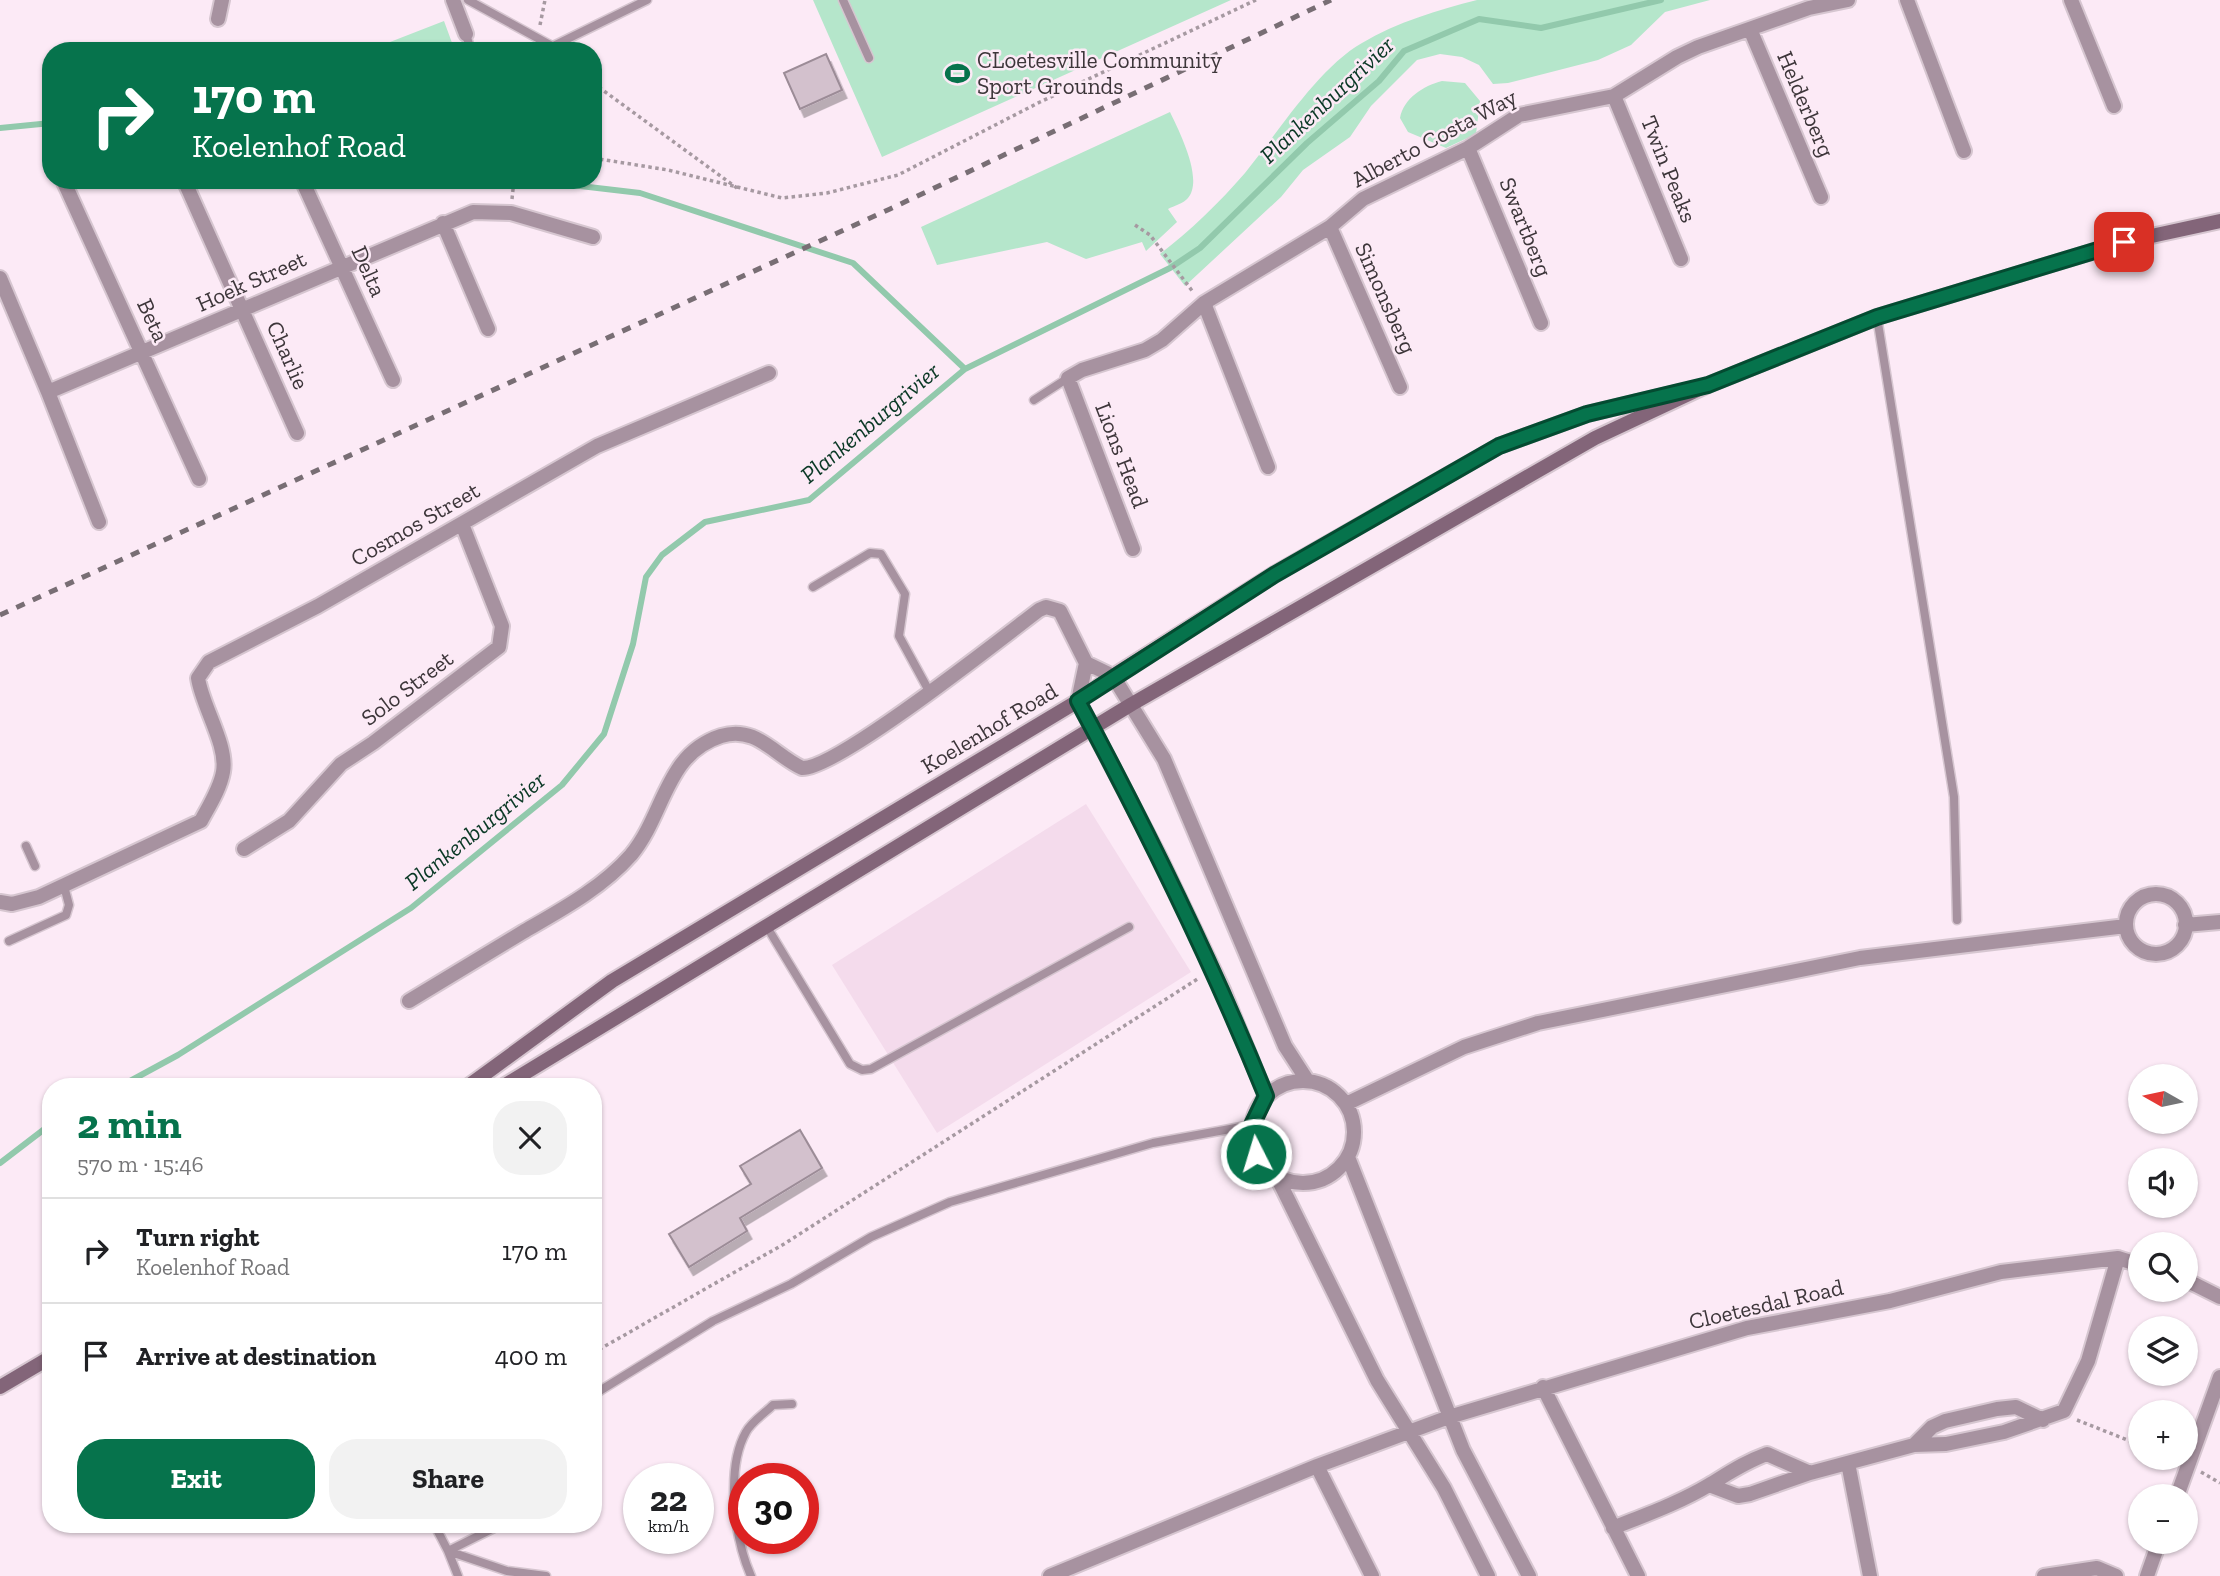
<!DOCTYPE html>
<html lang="en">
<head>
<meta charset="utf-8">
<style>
	body { margin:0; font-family:"Zilla Slab",serif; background:#f2f2f2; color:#202124; height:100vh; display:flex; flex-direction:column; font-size:26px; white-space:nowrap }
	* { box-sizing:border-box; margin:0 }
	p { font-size:23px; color:#757577 }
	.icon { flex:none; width:38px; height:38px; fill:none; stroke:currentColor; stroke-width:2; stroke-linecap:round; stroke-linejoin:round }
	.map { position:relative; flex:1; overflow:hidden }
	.sheet { position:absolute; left:42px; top:1078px; width:560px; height:455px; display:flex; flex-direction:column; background:#fff; border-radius:28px; box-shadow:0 2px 5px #0004 }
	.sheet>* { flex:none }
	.banner { position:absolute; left:42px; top:42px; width:560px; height:147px; border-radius:28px; box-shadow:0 2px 5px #0004; background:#06734c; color:#fff; overflow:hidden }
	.needle { width:46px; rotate:279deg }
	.tools { position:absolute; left:2128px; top:1064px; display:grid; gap:14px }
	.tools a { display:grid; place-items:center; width:70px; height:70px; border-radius:50%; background:#fff; box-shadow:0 2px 5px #0004; font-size:35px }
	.speed { position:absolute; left:623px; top:1463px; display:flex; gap:14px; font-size:35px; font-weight:700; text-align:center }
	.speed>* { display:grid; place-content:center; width:91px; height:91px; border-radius:50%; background:#fff; box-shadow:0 2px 5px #0004; line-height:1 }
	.speed small { font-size:18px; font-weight:400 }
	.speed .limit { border:10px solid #d22; background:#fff; color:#111 }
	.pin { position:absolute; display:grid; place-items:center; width:60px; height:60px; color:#fff; margin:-30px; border-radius:14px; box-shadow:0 4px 10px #0006 }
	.me { position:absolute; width:77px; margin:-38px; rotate:355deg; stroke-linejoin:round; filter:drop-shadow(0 0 5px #0008) }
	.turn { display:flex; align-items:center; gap:24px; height:147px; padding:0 35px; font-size:32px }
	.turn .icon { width:91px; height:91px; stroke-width:2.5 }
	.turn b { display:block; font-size:49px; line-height:60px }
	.round { display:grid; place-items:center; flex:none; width:74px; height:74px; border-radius:28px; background:#f2f2f2 }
	.head { display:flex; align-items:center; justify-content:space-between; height:119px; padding:0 35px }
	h1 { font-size:42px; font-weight:700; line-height:52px; color:#06734c }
	.primary-button { display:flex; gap:14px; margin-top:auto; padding:14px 35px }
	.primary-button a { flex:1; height:80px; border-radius:28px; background:#06734c; color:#fff; font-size:28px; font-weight:700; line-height:80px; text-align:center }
	.primary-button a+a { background:#f2f2f2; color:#202124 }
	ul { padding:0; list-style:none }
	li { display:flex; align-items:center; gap:21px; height:105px; padding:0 35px; border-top:2px solid #e0e0e0 }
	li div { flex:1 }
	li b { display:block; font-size:26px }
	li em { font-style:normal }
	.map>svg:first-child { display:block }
	.built { fill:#f4dbec }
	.green { fill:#b5e6cb }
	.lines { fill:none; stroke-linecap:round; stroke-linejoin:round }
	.stream { stroke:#92c9ac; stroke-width:6 }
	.building { fill:#d3c1cd; stroke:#9c8c97; stroke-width:2; filter:url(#shadow) }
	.lane-casing { stroke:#d6c6d0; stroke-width:11 }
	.street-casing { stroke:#d6c6d0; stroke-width:18 }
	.secondary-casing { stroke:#d6c6d0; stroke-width:18 }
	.path { stroke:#a699a1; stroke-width:3.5; stroke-dasharray:3.5 3.5; stroke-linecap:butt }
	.lane { stroke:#a792a0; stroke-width:8 }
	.street { stroke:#a792a0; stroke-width:14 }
	.secondary { stroke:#836579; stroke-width:14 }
	.rail { stroke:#786e74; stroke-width:5; stroke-dasharray:9 9; stroke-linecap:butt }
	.route-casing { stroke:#044b31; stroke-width:18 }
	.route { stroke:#06734c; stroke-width:12 }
	.labels { text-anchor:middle; stroke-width:5; stroke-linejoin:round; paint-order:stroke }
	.poi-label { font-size:23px; fill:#3d363a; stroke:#fceaf6; text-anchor:start }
	.street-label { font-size:23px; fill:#3d363a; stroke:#fceaf6 }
	.water-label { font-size:24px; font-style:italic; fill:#0a3825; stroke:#fceaf6 }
</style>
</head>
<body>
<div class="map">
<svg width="2220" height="1576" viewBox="0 0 2220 1576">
	<defs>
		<filter id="shadow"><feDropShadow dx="4.5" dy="8" stdDeviation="0" flood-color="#0004"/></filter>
	</defs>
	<rect width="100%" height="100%" fill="#fceaf6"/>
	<path class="built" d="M1086,804L1191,972L937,1133L832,965Z"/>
	<path class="green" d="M813,0H1231L882,157Z
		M1477,0H1710L1665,12L1631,45L1598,60L1508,83L1493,84L1479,65L1462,57L1440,54L1417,60L1371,106L1350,137L1303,170L1281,197L1185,286L1160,254C1190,231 1220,202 1245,173C1277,134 1318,68 1362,43C1397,22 1438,10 1477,0Z
		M444,21L455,51H321L318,45L390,42Z
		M1442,81L1465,83L1480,101L1476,134L1446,148L1408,132L1400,118C1404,98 1423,86 1442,81Z
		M1170,112C1179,131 1204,179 1188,198C1184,203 1174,206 1168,209L1177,222L1146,251L1142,242L1086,259L1047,242L937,265L921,227Z"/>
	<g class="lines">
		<path class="stream" d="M0,128L51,123
			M529,180L640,193L853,263L965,369
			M119,1087L178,1055L411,908L562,785L604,734L633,644L646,577L662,555L705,522L809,500L965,369L1170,268L1200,248L1307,143L1379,81L1404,51L1479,19L1541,28L1661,0
			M0,1163L51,1124"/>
	</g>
	<path class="building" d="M826,54L842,90L800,109L784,73Z
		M800,1130L822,1168L740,1218L747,1231L689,1267L669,1234L751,1184L740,1166Z"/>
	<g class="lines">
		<defs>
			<path id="lane" d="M468,0L552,46
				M843,0L869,58
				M466,34L471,51
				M543,51L647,0
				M1877,317L1954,797L1957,920
				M1034,400L1068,378
				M813,587L870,553L881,554L905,594L899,636L929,691
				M26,846L35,866
				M767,927L850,1064L862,1070L871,1069L1129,927
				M9,941L66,915L69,905L64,886
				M593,1395L713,1321L791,1284L871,1237L950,1202L1153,1143L1252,1125
				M434,1524L448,1551L507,1571L546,1576
				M458,1576L448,1551L502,1524
				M751,1576C735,1540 725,1469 746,1432C751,1422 765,1413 773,1405L792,1404"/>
			<path id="street" d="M453,0L466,34
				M1907,0L1964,151
				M2071,0L2114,106
				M218,19L222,0
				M1750,29L1821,197
				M1614,96L1681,259
				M1468,148L1541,323
				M63,180L199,479
				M184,180L297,433
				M302,180L393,380
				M443,223L488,329
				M1330,227L1400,387
				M0,278L48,392L473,212L511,213L593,237
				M1204,303L1268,467
				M48,392L99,522
				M1133,549L1068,378L1082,370L1145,350L1162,340L1204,303L1330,227L1363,199L1468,148L1519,115L1614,96L1677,57L1698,47L1809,8L1848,0
				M1086,663L1078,701L1159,856L1223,990L1266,1096
				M244,849L289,821L341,764L373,743L499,647L502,626L462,524
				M2126 924a30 30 0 1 1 60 0a30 30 0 1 1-60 0Z
				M0,902L12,904L39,897L201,821C209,806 220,789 223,772C228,745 202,706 198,678L209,662L318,606L597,446L769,373
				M2185,925L2220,922
				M409,1001C447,978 485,955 523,932C561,910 602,888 631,855C665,814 665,754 721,736C756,725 774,755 802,768C836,770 1002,638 1039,610L1046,607L1060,611L1086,663L1113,676L1164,759L1285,1046L1307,1080
				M1252 1132a51 51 0 1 1 102 0a51 51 0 1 1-102 0Z
				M1346,1104L1464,1047L1538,1023L1860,958L2126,926
				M1348,1157L1463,1450L1529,1576
				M1277,1177L1377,1380L1444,1488L1488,1576
				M2186,1280L2220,1297
				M1543,1387L1638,1576
				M1914,1445L1932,1427L1945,1421L1997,1409L2016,1407L2043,1420
				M1848,1463L1870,1576
				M1317,1466L1372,1576
				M1709,1485L1738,1496L1750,1494L1810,1473L1914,1445L1946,1444L2004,1432L2064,1411L2088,1361L2118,1258
				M2177,1496L2220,1377
				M1613,1528C1645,1515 1679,1503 1709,1485C1729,1473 1745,1462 1767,1454L1810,1473
				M1050,1576L1317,1466L1449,1417L1747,1328L1890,1301L2001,1272L2118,1258L2140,1265
				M2044,1576L2097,1568L2116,1576
				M2147,1576L2159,1542"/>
			<path id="secondary" d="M467,1087L612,981L1078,701L1113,676L1274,574L1499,446L1587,414L1680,392
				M502,1087L1132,704L1595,438L1708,385L1877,317L2124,242L2220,221
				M0,1387L51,1357"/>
		</defs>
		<use href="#lane" class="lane-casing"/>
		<use href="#street" class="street-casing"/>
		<use href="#secondary" class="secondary-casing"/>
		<path class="path" d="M540,25L545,0
			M593,83L737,188
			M593,158L668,170L782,198L827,193L898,175L1040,102L1256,0
			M512,199L514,180
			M1135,225L1150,235L1193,292
			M593,1353L784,1244L1199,978
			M2077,1420L2140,1445
			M2201,1472L2220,1483"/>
		<use href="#lane" class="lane"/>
		<use href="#street" class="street"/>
		<use href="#secondary" class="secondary"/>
		<path class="rail" d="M0,615L890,209L1331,0"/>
	</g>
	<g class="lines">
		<defs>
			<path id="route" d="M1256,1154L1252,1125L1266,1096C1211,960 1147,830 1078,701L1274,575L1499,446L1587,414L1708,385L1877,317L2124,242"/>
		</defs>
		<use href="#route" class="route-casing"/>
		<use href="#route" class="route"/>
	</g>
	<defs>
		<symbol id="stadium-bare" viewBox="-9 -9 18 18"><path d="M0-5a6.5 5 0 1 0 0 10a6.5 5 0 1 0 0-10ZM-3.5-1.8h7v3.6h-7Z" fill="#06734c" stroke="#fceaf6" stroke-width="2.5" paint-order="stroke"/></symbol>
	</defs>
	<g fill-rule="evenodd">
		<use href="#stadium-bare" x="940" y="56" width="35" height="35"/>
	</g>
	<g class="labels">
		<g class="poi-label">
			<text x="977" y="68">CLoetesville Community<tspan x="977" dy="26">Sport Grounds</tspan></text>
		</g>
		<g class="street-label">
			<text transform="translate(1806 104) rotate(67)" y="8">Helderberg</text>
			<text transform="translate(1434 138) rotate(-28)" y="8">Alberto Costa Way</text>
			<text transform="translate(1669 169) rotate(68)" y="8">Twin Peaks</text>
			<text transform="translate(1526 227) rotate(68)" y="8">Swartberg</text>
			<text transform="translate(369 271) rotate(66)" y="8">Delta</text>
			<text transform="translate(251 281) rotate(-24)" y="8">Hoek Street</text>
			<text transform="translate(1386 298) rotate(66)" y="8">Simonsberg</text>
			<text transform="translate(153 320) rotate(65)" y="8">Beta</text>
			<text transform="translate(288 355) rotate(66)" y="8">Charlie</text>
			<text transform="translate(1122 455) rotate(69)" y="8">Lions Head</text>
			<text transform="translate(415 524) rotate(-30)" y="8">Cosmos Street</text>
			<text transform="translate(407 688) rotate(-37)" y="8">Solo Street</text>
			<text transform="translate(989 728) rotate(-31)" y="8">Koelenhof Road</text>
			<text transform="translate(1766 1304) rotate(-13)" y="8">Cloetesdal Road</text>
		</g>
		<g class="water-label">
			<text transform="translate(1327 100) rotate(-43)" y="8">Plankenburgrivier</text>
			<text transform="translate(870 423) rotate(-40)" y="8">Plankenburgrivier</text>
			<text transform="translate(475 831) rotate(-39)" y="8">Plankenburgrivier</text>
		</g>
	</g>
</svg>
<div class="tools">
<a><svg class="needle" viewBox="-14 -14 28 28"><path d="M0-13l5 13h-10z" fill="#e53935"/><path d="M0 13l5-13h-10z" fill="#757577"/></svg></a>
<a><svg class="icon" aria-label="sound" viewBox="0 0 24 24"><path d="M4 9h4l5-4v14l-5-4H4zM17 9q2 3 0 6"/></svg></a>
<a><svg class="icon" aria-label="search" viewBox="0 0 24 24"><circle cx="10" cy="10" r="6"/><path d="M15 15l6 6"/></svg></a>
<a><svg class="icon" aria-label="layers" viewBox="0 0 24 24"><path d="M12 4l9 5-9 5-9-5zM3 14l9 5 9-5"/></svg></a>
<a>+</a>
<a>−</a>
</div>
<div class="speed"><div>22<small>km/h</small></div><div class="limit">30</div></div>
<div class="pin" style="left:2124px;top:242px;background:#d93025"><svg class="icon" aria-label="arrive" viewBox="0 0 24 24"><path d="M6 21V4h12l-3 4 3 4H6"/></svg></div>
<svg class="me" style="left:1256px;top:1154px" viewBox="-20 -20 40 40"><circle r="17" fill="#06734c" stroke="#fff" stroke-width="3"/><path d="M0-11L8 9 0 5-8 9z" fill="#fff"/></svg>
<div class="banner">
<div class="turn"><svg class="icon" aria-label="right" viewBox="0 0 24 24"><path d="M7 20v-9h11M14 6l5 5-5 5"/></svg><div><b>170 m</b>Koelenhof Road</div></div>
</div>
<section class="sheet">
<div class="head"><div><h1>2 min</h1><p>570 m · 15:46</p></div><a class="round"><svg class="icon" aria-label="close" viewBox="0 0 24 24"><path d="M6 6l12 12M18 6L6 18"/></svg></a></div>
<ul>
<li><svg class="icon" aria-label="right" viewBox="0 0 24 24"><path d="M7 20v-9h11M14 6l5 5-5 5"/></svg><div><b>Turn right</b><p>Koelenhof Road</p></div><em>170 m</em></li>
<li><svg class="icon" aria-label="arrive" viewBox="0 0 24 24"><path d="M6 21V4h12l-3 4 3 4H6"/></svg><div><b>Arrive at destination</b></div><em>400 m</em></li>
</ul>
<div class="primary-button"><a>Exit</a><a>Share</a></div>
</section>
</div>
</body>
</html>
